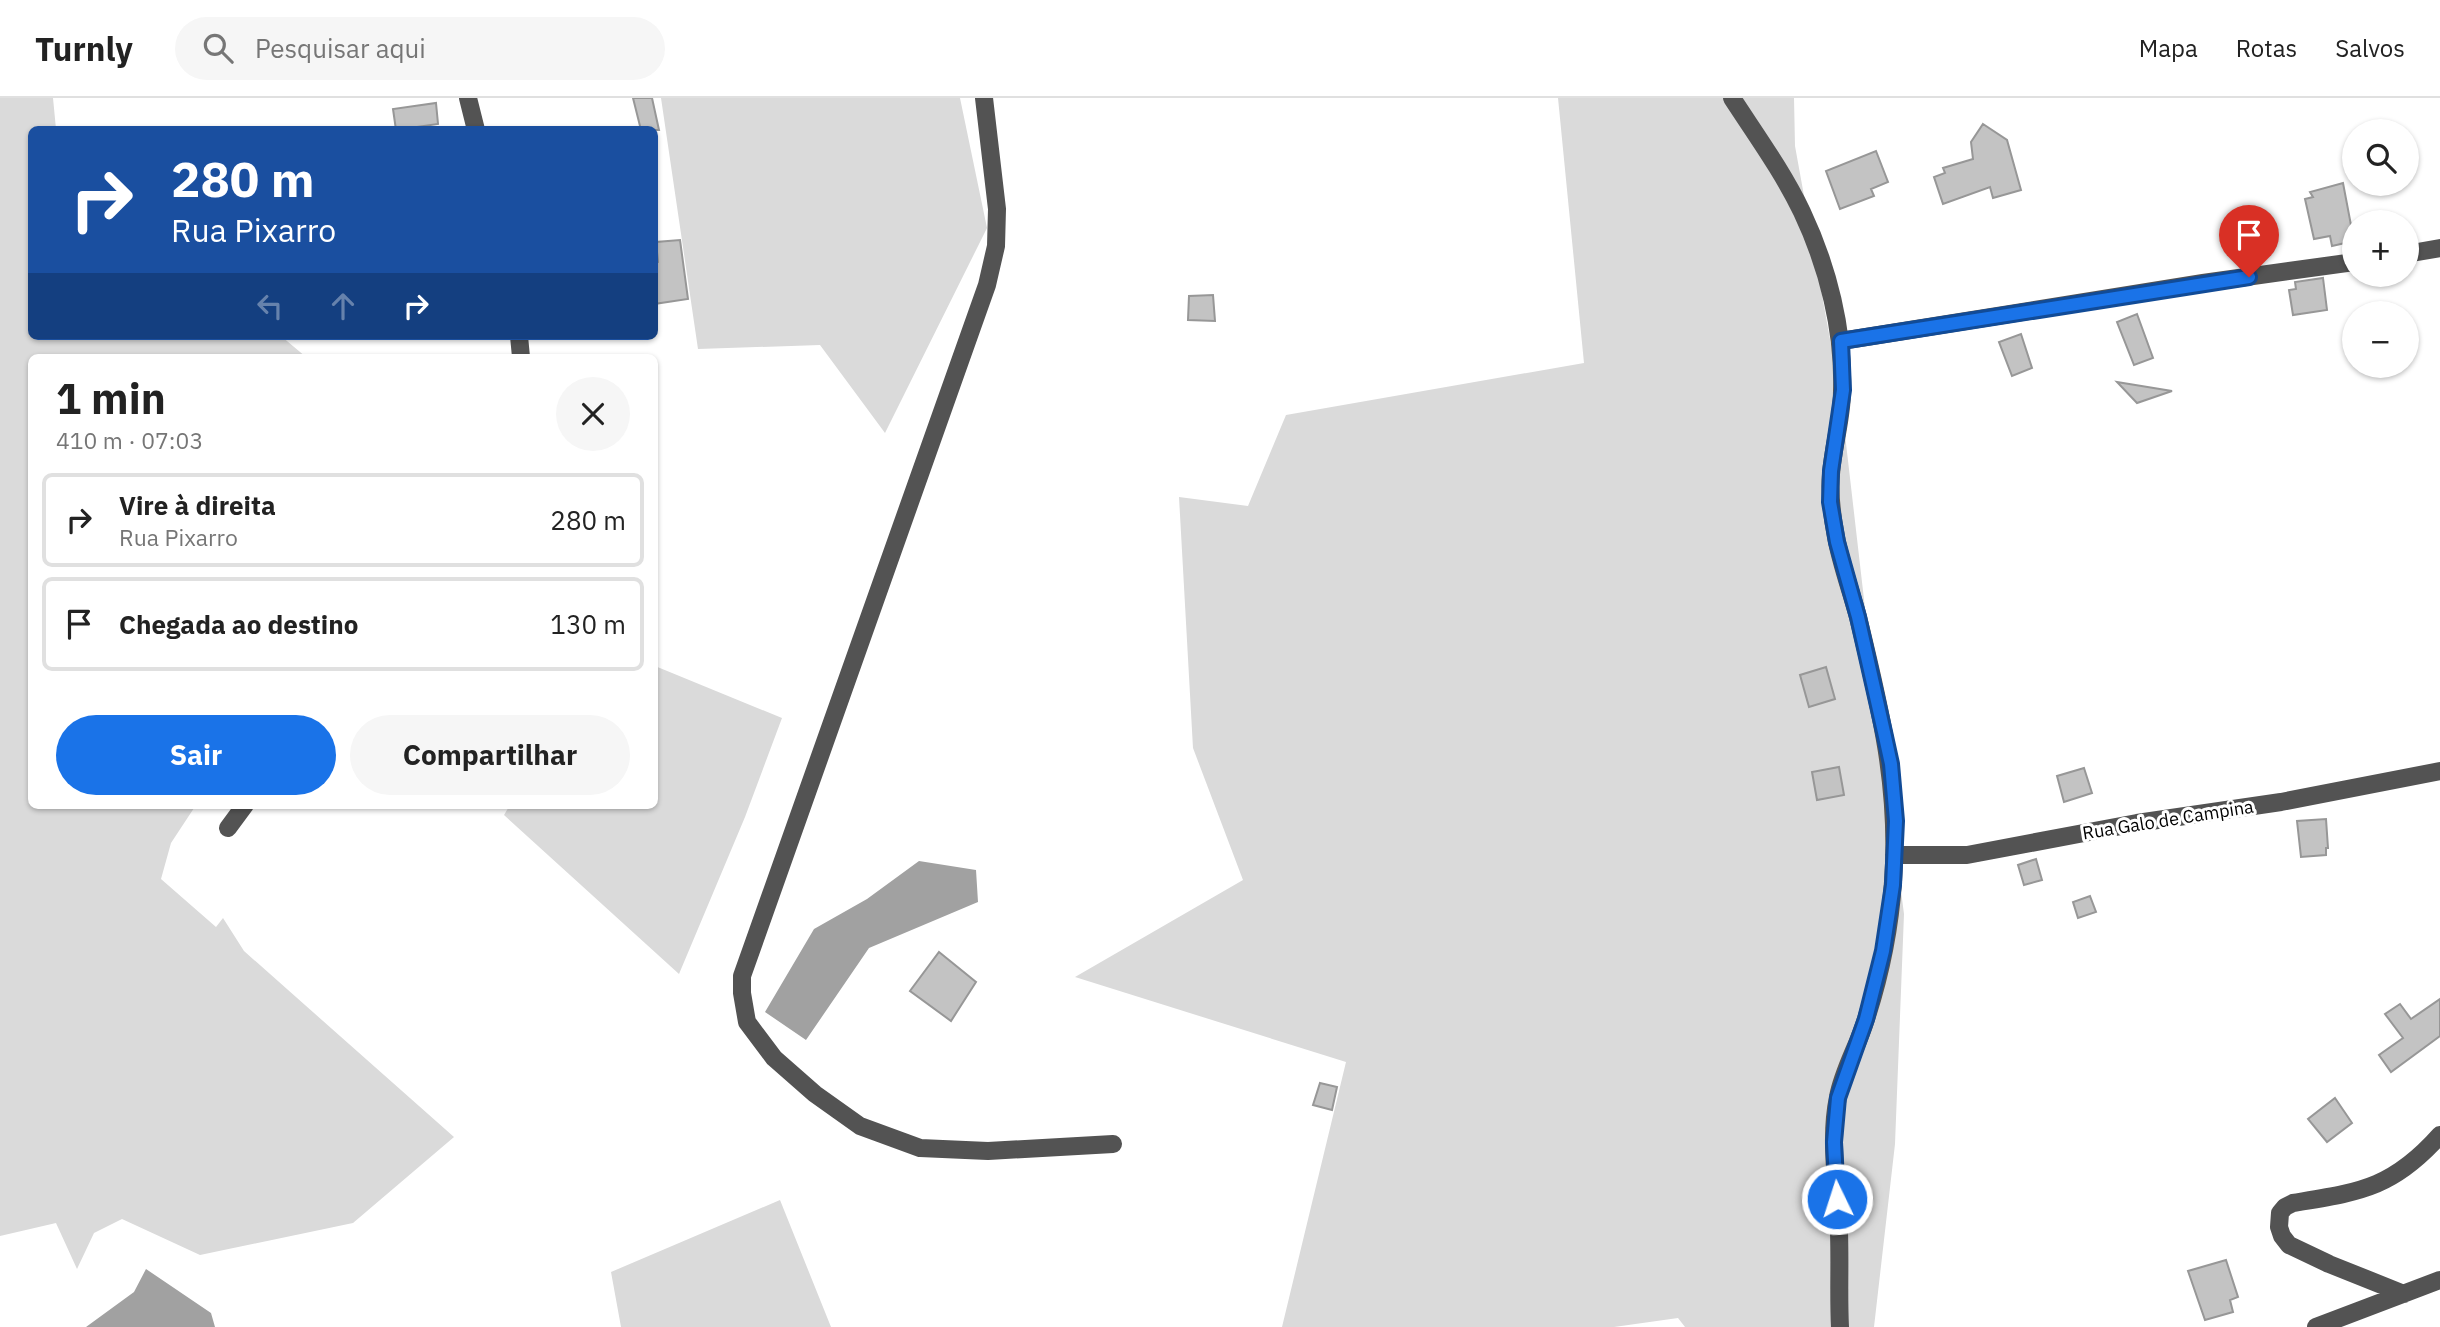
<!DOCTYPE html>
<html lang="pt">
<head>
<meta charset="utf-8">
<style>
	body { margin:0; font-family:"IBM Plex Sans",sans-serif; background:#f6f6f6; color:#222; height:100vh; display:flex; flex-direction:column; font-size:26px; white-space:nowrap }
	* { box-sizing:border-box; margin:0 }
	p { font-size:23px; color:#767676 }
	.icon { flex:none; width:38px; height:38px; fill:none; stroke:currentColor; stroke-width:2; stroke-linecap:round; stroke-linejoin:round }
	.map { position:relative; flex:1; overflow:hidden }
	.side { position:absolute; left:28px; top:256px; width:630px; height:455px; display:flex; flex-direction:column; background:#fff; border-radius:10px; box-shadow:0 2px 5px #0004 }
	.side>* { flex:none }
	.top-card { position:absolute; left:28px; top:28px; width:630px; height:214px; border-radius:10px; box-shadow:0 2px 5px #0004; background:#1a4fa0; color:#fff; overflow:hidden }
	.buttons { position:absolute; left:2342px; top:21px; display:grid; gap:14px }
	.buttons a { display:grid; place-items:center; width:77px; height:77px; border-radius:50%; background:#fff; box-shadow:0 2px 5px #0004; font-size:35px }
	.pin { position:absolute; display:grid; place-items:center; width:60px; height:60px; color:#fff; margin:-72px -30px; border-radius:50% 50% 50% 0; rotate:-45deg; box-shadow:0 0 7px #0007 }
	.pin .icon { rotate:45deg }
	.me { position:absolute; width:77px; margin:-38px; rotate:356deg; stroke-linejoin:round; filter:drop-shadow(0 0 5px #0008) }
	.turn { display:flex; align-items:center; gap:24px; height:147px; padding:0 28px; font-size:32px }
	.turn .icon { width:91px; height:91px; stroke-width:2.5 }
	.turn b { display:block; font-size:49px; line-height:60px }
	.lanes { display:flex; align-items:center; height:66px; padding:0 28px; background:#0003; justify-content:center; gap:35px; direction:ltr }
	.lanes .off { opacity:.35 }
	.round { display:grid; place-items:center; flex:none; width:74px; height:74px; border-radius:37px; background:#f6f6f6 }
	.overview { display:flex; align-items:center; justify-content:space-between; height:119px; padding:0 28px }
	h1 { font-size:42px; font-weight:800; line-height:52px }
	.primary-button { display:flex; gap:14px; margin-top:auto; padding:14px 28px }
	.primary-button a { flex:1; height:80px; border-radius:42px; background:#1a73e8; color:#fff; font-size:28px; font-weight:800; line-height:80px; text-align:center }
	.primary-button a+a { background:#f6f6f6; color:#222 }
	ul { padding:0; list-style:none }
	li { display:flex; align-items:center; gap:21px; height:94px; margin:0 14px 10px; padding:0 14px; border:4px solid #e0e0e0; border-radius:10px }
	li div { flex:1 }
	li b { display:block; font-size:26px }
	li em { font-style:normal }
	header { display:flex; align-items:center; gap:42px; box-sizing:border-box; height:98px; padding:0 35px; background:#fff; border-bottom:2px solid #e0e0e0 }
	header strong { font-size:33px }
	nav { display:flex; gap:38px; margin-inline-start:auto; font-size:24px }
	.search { width:490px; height:63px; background:#f6f6f6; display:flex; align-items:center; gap:18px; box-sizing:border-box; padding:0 24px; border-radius:38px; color:#767676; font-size:26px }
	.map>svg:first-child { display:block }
	.green { fill:#dadada }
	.water { fill:#a1a1a1 }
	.building { fill:#c3c3c3; stroke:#979797; stroke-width:2 }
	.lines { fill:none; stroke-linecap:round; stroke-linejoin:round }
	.minor { stroke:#535353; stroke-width:18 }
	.route-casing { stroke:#114b97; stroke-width:18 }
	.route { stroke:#1a73e8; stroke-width:12 }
	.labels { text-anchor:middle; stroke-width:6; stroke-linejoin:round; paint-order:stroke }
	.street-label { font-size:18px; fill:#000; stroke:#fff }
</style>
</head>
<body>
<header>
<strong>Turnly</strong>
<div class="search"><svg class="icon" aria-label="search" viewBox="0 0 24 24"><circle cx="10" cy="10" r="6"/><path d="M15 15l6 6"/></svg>Pesquisar aqui</div>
<nav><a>Mapa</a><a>Rotas</a><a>Salvos</a></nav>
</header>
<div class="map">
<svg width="2440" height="1229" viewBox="0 0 2440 1229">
	<rect width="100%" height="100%" fill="#fff"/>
	<path class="green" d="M0,0H53L56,31L32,32V238H281L306,259H32V707H196L171,745L161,781L216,829L223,820L244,853L454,1039L353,1125L200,1157L122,1121L94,1135L77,1171L56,1125L0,1138Z
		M661,0H960L987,130L885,335L820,247L698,251Z
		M1558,0H1794L1795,48L1841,302L1871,562L1904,816L1895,1046L1874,1229H1685L1678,1220L1614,1229H1282L1346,964L1075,879L1243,782L1193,650L1179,399L1248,408L1286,317L1584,265Z
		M655,568L782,620L745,719L679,876L504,717L510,707H654Z
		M780,1102L831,1229H621L611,1174Z"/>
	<path class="water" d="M919,763L976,772L978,804L869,850L806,942L765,914L814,831L867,801Z
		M146,1171L211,1215L215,1229H86L134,1194Z"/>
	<path class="building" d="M633,0H652L659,32H641Z
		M436,5L438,26L396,32L393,11Z
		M1983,26L2007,42L2021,92L1993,100L1990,89L1943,106L1934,79L1945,75L1943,70L1973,61L1971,44Z
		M1876,53L1888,84L1871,91L1874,98L1840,111L1826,73Z
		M2343,85L2354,143L2332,148L2330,138L2314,141L2305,101L2313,99L2310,94Z
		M680,142L688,201L654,206V165L658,164L656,144Z
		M2323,180L2327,212L2293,217L2289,192L2296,191L2295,184Z
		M1213,197L1215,223L1188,222L1189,198Z
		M2137,216L2153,260L2134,267L2117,224Z
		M2021,236L2032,270L2012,278L1999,244Z
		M2117,284L2172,293L2137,305Z
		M1826,569L1835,601L1809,609L1800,577Z
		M1839,669L1844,697L1817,702L1812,674Z
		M2084,670L2092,695L2064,704L2057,678Z
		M2326,721L2328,750H2326V757L2301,759L2297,723Z
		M2036,761L2042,782L2024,787L2018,767Z
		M2090,798L2096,814L2078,820L2073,804Z
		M939,854L976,884L951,923L910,893Z
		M2440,901V938L2391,974L2379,957L2403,940L2385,916L2400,906L2411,921Z
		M1320,985L1337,989L1332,1012L1313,1007Z
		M2335,1000L2352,1025L2327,1044L2308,1021Z
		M2226,1162L2238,1199L2230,1202L2233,1214L2205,1222L2188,1173Z"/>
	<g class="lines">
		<path class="minor" d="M468,0L476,32
			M984,0L997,111L996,148L987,187L742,878V895L747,924L774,960L815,996L860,1028L920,1050L988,1053L1113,1046
			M1732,0C1756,37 1783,74 1802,114C1828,169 1844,233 1842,293C1842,321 1833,348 1831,376C1829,397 1832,418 1836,439C1841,466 1851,493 1858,519C1880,609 1900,690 1893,784C1890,829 1880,878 1866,921C1858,948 1843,972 1838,999C1830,1037 1836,1076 1838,1114C1841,1152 1838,1191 1840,1229
			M2406,156L2440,150
			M519,238L521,259
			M1841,243L2203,185L2354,164
			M228,730L245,707
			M1894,757H1967L2137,725L2281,704L2440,673
			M2404,1196L2329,1166L2289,1147L2282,1138L2279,1129L2280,1115L2285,1109L2293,1105C2359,1094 2392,1091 2440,1037
			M2316,1229L2440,1182"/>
	</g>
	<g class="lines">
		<defs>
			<path id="route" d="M1837,1101L1834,1044L1838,1000L1866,921L1883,853L1893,787L1896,723L1891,666L1884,634L1858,519L1837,444L1830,404L1831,373L1843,292L1841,243L2249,179"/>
		</defs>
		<use href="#route" class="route-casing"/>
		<use href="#route" class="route"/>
	</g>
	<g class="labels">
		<g class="street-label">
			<text transform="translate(2168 722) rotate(-9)" y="6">Rua Galo de Campina</text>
		</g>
	</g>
</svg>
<div class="buttons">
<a><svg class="icon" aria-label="search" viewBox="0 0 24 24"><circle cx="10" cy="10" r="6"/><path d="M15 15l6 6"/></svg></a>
<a>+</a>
<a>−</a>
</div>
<div class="pin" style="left:2249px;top:179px;background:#d93025"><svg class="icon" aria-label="arrive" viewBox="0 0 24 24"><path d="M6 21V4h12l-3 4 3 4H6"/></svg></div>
<svg class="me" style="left:1837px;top:1101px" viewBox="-20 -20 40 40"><circle r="17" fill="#1a73e8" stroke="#fff" stroke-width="3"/><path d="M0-11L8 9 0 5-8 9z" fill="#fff"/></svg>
<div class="top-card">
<div class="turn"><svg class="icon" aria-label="right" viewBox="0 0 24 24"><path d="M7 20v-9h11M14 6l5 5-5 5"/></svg><div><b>280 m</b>Rua Pixarro</div></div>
<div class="lanes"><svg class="icon off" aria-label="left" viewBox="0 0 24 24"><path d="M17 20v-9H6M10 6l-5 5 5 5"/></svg><svg class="icon off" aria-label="ahead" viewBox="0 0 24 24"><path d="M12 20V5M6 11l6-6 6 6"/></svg><svg class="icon" aria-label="right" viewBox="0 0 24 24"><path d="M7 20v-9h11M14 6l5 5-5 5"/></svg></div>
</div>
<section class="side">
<div class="overview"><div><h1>1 min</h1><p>410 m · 07:03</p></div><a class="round"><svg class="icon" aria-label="close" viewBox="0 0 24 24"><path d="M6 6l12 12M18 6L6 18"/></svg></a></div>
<ul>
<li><svg class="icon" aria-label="right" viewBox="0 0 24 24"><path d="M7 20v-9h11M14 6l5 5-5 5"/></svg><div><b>Vire à direita</b><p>Rua Pixarro</p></div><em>280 m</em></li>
<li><svg class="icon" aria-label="arrive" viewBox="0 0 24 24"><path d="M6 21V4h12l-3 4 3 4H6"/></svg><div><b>Chegada ao destino</b></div><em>130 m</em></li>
</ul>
<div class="primary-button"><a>Sair</a><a>Compartilhar</a></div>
</section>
</div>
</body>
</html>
